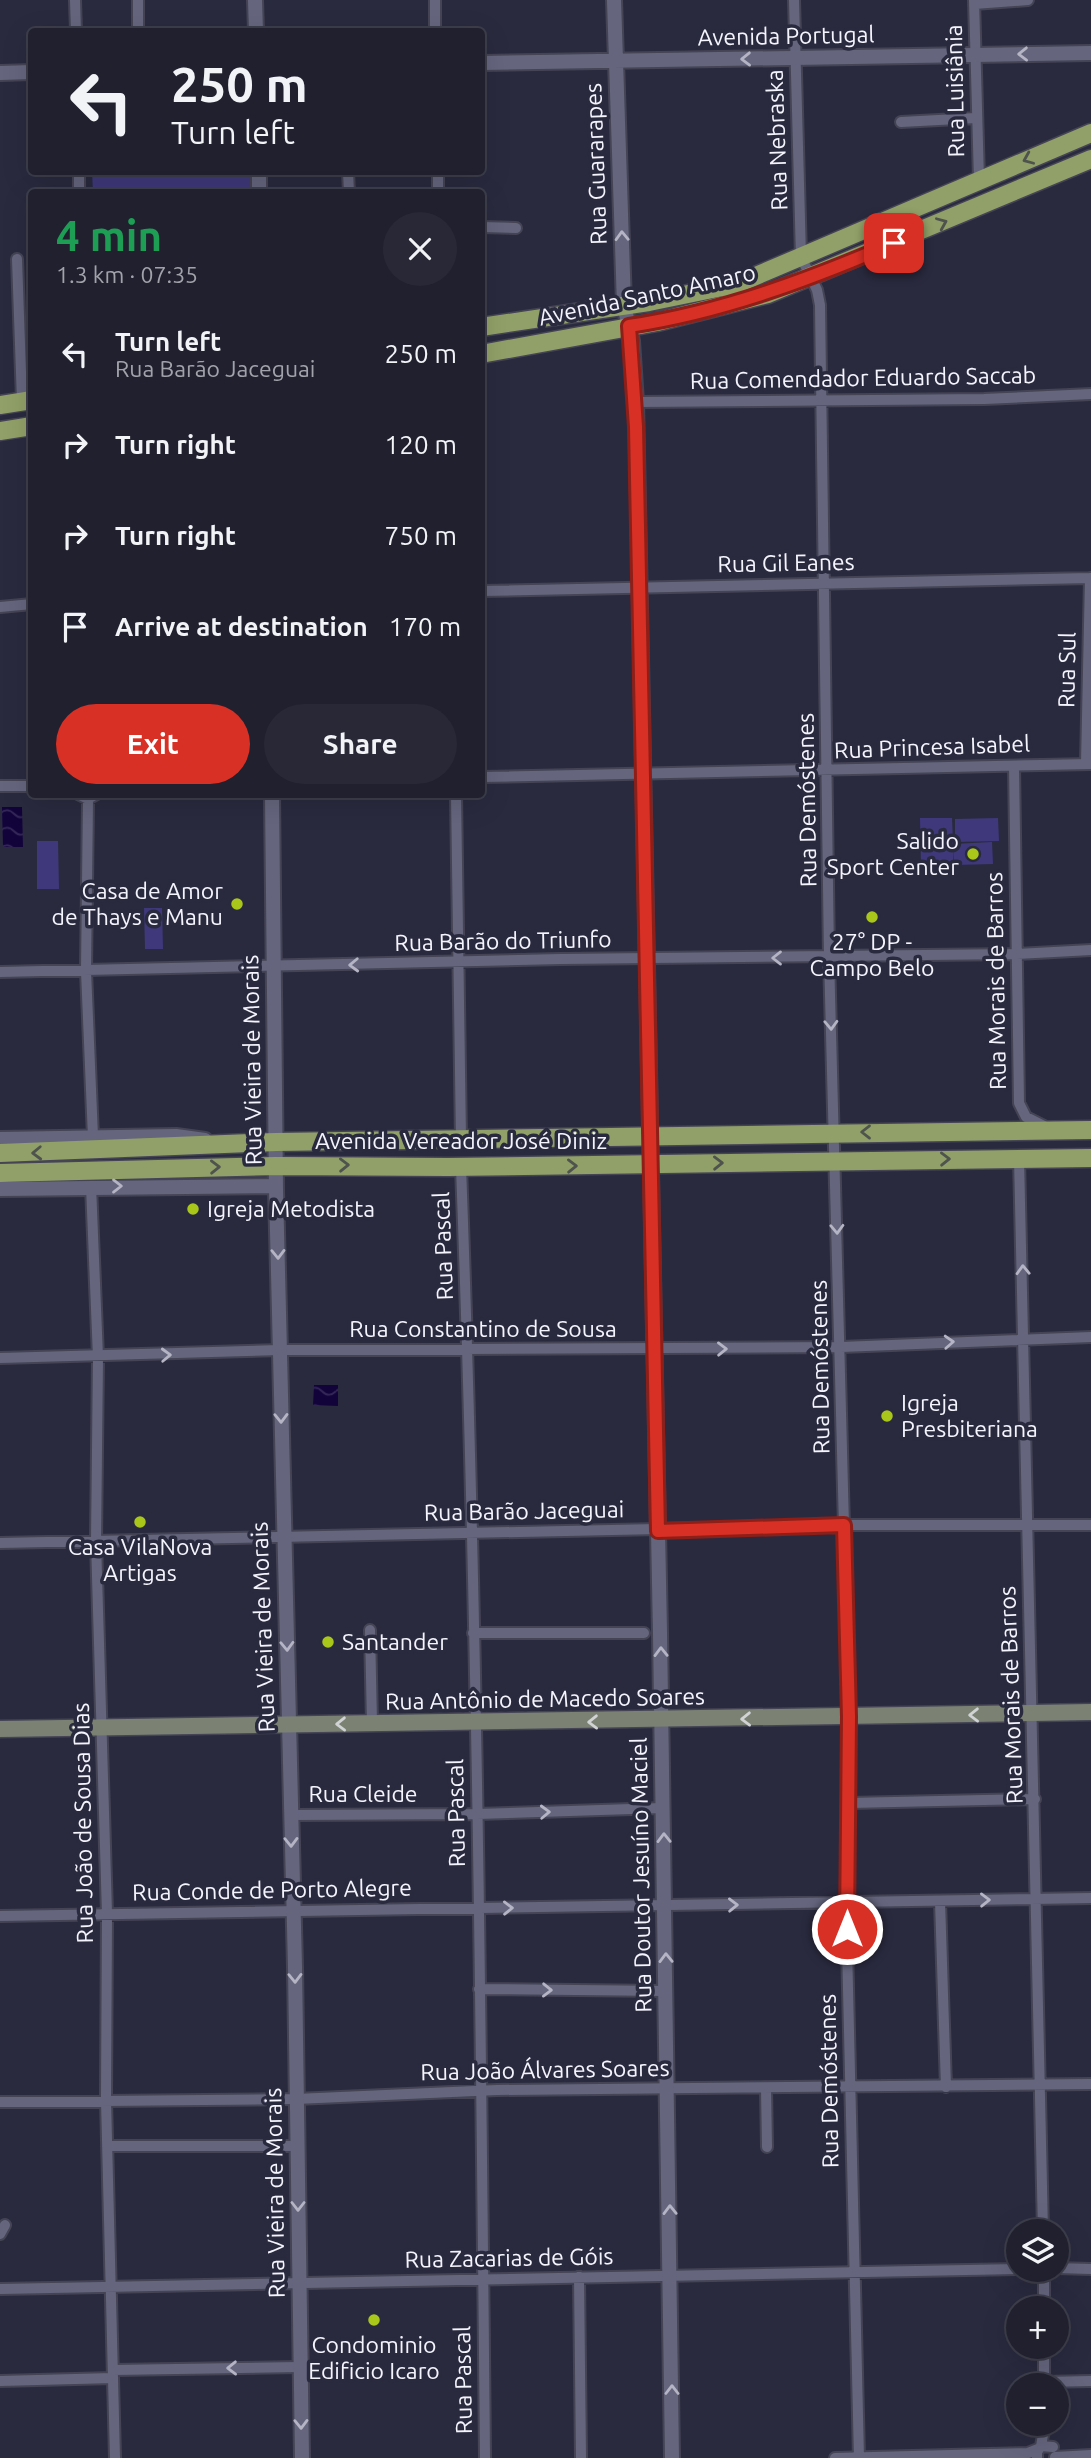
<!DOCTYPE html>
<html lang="en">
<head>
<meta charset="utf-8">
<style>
	body { margin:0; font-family:Ubuntu,sans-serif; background:#282837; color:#f1f3f6; height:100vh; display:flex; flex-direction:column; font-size:26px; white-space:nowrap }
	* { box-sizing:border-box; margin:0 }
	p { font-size:23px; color:#a2a3aa }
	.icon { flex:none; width:38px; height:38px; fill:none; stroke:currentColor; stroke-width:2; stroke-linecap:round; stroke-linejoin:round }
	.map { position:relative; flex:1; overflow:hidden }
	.drawer { position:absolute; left:28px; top:189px; width:457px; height:609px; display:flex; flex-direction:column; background:#20202f; border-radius:7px; box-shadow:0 7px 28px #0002,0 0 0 2px #3d3e4b }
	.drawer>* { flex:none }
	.hud { position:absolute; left:28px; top:28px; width:457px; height:147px; border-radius:7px; box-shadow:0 7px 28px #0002,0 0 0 2px #3d3e4b; background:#20202f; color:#f1f3f6; overflow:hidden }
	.fabs { position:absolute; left:1006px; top:2219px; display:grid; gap:14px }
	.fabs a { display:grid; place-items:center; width:63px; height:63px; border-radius:50%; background:#20202f; box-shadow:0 7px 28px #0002,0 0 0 2px #3d3e4b; font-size:35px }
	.pin { position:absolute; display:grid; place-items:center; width:60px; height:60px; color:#fff; margin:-30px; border-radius:14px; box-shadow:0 4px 10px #0006 }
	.me { position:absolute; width:77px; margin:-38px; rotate:0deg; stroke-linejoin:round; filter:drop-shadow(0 0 5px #0008) }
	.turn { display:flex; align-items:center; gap:24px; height:147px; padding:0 28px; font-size:32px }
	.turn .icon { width:91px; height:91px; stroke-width:2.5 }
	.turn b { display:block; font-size:49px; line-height:60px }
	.round { display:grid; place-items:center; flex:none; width:74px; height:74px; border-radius:37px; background:#282837 }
	.overview { display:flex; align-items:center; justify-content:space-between; height:119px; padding:0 28px }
	h1 { font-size:42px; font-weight:600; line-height:52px; color:#1e9e55 }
	.primary-button { display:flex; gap:14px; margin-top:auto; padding:14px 28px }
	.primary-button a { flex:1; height:80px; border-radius:42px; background:#d93025; color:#fff; font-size:28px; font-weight:600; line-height:80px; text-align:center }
	.primary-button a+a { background:#282837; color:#f1f3f6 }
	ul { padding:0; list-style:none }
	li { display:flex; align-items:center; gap:21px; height:91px; padding:0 28px }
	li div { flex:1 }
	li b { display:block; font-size:26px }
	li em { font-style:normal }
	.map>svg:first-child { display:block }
	.park { fill:#3f397b }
	.water { fill:url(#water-waves) }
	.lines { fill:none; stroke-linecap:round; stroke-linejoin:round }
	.minor-casing { stroke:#445; stroke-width:14 }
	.tertiary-casing { stroke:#445; stroke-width:18 }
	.secondary-casing { stroke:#445; stroke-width:19 }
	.primary-casing { stroke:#445; stroke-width:21 }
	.minor { stroke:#65657e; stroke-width:10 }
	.tertiary { stroke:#65657e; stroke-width:14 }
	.secondary { stroke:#7b8273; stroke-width:16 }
	.primary { stroke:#91a068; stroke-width:18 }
	.oneway { stroke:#b4b4c4 }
	.oneway2 { stroke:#4e534d }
	.oneway3 { stroke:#d0d2d4 }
	.route-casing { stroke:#8d1f18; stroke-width:18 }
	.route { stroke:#d93025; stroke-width:12 }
	.poi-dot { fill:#a9c71b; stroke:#2a2a3f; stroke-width:2.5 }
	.labels { text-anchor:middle; stroke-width:7; stroke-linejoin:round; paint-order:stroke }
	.street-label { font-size:23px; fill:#f4f4fd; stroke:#2a2a3f }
	.poi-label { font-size:23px; fill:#f4f4fd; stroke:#2a2a3f }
</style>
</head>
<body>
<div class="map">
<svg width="1091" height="2458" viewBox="0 0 1091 2458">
	<defs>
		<pattern id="water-waves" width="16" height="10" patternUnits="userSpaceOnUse" patternTransform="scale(1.75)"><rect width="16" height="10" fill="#12033b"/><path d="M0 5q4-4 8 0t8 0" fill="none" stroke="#352858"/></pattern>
	</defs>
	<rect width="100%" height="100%" fill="#2a2a3f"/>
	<path class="park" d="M92,172H252V192H93Z
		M920,818H952L953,844L992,842L993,864L954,865L953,849V865L921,866Z
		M998,818L999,841L955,842V819Z
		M37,841H58L59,889H37Z
		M144,908H162L163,949H145Z"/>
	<path class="water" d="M2,807H22L23,847H3Z
		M314,1385H338V1406L313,1405Z"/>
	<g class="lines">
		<defs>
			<path id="minor" d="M75,0L76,32
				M138,0V32
				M435,0V32
				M794,0L801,257L817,290L820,305L829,957L849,1717L846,1903L859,2458
				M974,0L979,180
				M974,4L1028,0
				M901,122L976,118
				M79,172V192
				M348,172L349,192
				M438,172V192
				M481,227L516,228
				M17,259L22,401
				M636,402L984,399L1091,394
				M481,591L1091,578
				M0,607L32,604
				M1086,764L1090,578
				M1014,766L1019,1103L1026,1117L1044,1126
				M481,777L1091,764
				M0,786H32
				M78,794L88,799L97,794
				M456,794L461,1140
				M88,799L86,971L93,1137
				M0,972L561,959L1017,954L1091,950
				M1019,1158L1043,2231
				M461,1167C477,1597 481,2028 485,2458
				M91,1186L98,1357L96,1542L107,1914L106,2100L115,2458
				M0,1358L280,1350L841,1347L1091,1337
				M0,1543L844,1525H1091
				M370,1630L372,1724
				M473,1633H644
				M849,1803L1035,1799
				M291,1815L477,1814L663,1808
				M940,1901L946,2087
				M0,1916L1091,1898
				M479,1989L666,1991
				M766,2088L767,2147
				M0,2102L296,2099L497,2090L1091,2084
				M107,2146H297
				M0,2234L5,2225
				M1057,2268L1091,2269
				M1044,2270V2308
				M579,2277L581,2458
				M0,2289L1018,2269
				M113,2370L300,2367
				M0,2381L113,2378
				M1044,2382L1091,2381
				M1044,2385V2347
				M1041,2446L1045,2424
				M1055,2457L1091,2455
				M835,2458L1028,2453L1038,2449
				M1037,2458V2452L1041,2446L1053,2447"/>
			<path id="tertiary" d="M255,0L256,32
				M614,0L624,305L632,341L636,402L660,1633L672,2458
				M481,63L1091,53
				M0,73L32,72
				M259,172V192
				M272,794L276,1190L295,1967L302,2458
				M0,1139L176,1136L205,1140
				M0,1189L276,1186"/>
			<path id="secondary" d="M0,1729L1091,1712"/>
			<path id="primary" d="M481,327L649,302L737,284L1091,133
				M481,354L657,322L768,294L1091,159
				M0,405L32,400
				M0,431L32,426
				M0,1153L276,1142L1091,1130
				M0,1173L276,1166L448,1167L1091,1158"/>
		</defs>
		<use href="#minor" class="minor-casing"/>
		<use href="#tertiary" class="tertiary-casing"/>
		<use href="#secondary" class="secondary-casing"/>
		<use href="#primary" class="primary-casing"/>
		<use href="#minor" class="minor"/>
		<use href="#tertiary" class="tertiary"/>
		<use href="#secondary" class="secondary"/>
		<use href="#primary" class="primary"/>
	</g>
	<defs><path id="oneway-chevron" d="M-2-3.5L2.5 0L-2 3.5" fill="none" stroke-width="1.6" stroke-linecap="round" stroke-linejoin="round" transform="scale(1.75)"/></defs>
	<g class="oneway">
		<use href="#oneway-chevron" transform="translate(1023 54) rotate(179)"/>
		<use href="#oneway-chevron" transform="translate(746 59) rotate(179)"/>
		<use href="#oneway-chevron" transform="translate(622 236) rotate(-92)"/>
		<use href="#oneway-chevron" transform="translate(777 958) rotate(180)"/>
		<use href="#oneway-chevron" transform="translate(354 965) rotate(178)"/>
		<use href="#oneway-chevron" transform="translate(831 1025) rotate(88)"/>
		<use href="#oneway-chevron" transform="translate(117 1186)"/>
		<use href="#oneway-chevron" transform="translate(837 1229) rotate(88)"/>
		<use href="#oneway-chevron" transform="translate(278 1254) rotate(89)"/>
		<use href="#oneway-chevron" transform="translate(1023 1270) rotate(-92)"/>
		<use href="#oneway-chevron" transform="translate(949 1342) rotate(-3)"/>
		<use href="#oneway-chevron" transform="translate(722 1349) rotate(-1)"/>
		<use href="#oneway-chevron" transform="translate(166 1355) rotate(-2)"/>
		<use href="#oneway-chevron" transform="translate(281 1418) rotate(89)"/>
		<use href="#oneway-chevron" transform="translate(287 1646) rotate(88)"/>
		<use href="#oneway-chevron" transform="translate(661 1652) rotate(-91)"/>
		<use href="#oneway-chevron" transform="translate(545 1812) rotate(-2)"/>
		<use href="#oneway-chevron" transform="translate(664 1838) rotate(-91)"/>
		<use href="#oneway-chevron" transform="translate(291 1842) rotate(89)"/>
		<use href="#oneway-chevron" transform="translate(985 1900) rotate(-1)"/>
		<use href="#oneway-chevron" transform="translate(733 1905) rotate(-1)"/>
		<use href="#oneway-chevron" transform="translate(508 1908) rotate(-1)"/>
		<use href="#oneway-chevron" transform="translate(666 1958) rotate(-91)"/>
		<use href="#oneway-chevron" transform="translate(295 1978) rotate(89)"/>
		<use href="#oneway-chevron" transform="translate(547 1990) rotate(1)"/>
		<use href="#oneway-chevron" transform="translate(298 2206) rotate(90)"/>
		<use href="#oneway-chevron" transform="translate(670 2210) rotate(-91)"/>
		<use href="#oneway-chevron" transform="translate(232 2368) rotate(179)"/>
		<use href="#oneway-chevron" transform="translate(672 2390) rotate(-90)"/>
		<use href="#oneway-chevron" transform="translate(301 2424) rotate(89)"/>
	</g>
	<g class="oneway2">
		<use href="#oneway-chevron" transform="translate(1028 159) rotate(157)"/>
		<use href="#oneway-chevron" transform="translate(942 223) rotate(-23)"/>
		<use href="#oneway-chevron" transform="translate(866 1132) rotate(180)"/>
		<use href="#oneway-chevron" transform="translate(37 1153) rotate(178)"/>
		<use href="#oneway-chevron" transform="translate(945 1159) rotate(-1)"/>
		<use href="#oneway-chevron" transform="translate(718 1163) rotate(-1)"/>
		<use href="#oneway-chevron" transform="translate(344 1165) rotate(-1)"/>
		<use href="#oneway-chevron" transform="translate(572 1166) rotate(-1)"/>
		<use href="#oneway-chevron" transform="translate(215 1167) rotate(-1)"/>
	</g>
	<g class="oneway3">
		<use href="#oneway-chevron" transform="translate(974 1715) rotate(179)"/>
		<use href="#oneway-chevron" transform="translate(746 1719) rotate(179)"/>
		<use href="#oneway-chevron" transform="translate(593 1722) rotate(179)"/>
		<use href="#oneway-chevron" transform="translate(341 1724) rotate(179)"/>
	</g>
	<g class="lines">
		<defs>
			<path id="route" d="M847,1929L849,1717L844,1525L658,1531L636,427L629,326C722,312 808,280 894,243"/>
		</defs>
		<use href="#route" class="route-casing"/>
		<use href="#route" class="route"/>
	</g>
	<g class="poi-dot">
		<circle cx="973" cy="854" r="7"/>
		<circle cx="237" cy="904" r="7"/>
		<circle cx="872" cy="917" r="7"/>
		<circle cx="193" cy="1209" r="7"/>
		<circle cx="887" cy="1416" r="7"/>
		<circle cx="140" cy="1522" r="7"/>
		<circle cx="328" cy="1642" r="7"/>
		<circle cx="374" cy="2320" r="7"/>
	</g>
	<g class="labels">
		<g class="street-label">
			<text transform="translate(786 36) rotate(-1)" y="8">Avenida Portugal</text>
			<text transform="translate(955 91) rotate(-91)" y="8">Rua Luisiânia</text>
			<text transform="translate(777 140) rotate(-92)" y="8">Rua Nebraska</text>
			<text transform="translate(596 164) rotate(-92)" y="8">Rua Guararapes</text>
			<text transform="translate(647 295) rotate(-12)" y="8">Avenida Santo Amaro</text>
			<text transform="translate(863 378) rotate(-1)" y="8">Rua Comendador Eduardo Saccab</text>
			<text transform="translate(786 563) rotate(-1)" y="8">Rua Gil Eanes</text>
			<text transform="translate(1067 670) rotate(-89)" y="8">Rua Sul</text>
			<text transform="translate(932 747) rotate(-2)" y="8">Rua Princesa Isabel</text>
			<text transform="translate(807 800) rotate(-91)" y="8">Rua Demóstenes</text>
			<text transform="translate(503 941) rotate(-1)" y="8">Rua Barão do Triunfo</text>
			<text transform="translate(996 981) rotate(-91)" y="8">Rua Morais de Barros</text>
			<text transform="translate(252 1060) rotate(-91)" y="8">Rua Vieira de Morais</text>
			<text x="461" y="1149">Avenida Vereador José Diniz</text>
			<text transform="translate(443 1246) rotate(-92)" y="8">Rua Pascal</text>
			<text x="483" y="1337">Rua Constantino de Sousa</text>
			<text transform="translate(820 1367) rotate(-91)" y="8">Rua Demóstenes</text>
			<text transform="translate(524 1511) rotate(-1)" y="8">Rua Barão Jaceguai</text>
			<text transform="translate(263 1627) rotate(-92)" y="8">Rua Vieira de Morais</text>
			<text transform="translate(1011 1695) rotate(-92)" y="8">Rua Morais de Barros</text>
			<text transform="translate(545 1699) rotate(-1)" y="8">Rua Antônio de Macedo Soares</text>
			<text x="363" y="1802">Rua Cleide</text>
			<text transform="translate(456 1813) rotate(-91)" y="8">Rua Pascal</text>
			<text transform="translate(83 1823) rotate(-91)" y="8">Rua João de Sousa Dias</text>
			<text transform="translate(641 1875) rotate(-91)" y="8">Rua Doutor Jesuíno Maciel</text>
			<text transform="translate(272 1890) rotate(-1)" y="8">Rua Conde de Porto Alegre</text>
			<text transform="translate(545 2070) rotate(-1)" y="8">Rua João Álvares Soares</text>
			<text transform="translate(829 2081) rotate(-91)" y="8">Rua Demóstenes</text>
			<text transform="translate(275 2193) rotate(-91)" y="8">Rua Vieira de Morais</text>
			<text transform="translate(509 2258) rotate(-1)" y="8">Rua Zacarias de Góis</text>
			<text transform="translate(463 2380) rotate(-91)" y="8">Rua Pascal</text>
		</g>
		<g class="poi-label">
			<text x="959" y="849" text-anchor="end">Salido<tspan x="959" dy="26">Sport Center</tspan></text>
			<text x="223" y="899" text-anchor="end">Casa de Amor<tspan x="223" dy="26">de Thays e Manu</tspan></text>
			<text x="872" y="950">27° DP -<tspan x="872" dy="26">Campo Belo</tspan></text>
			<text x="207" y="1217" text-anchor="start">Igreja Metodista</text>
			<text x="901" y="1411" text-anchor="start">Igreja<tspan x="901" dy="26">Presbiteriana</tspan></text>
			<text x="140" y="1555">Casa VilaNova<tspan x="140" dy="26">Artigas</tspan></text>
			<text x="342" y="1650" text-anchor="start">Santander</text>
			<text x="374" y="2353">Condominio<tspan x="374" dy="26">Edificio Icaro</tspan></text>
		</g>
	</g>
</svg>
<div class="fabs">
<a><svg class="icon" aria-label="layers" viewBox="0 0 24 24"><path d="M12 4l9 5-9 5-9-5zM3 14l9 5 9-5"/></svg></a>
<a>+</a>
<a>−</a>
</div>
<div class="pin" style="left:894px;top:243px;background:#d93025"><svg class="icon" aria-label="arrive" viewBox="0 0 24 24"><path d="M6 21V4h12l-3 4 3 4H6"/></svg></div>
<svg class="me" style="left:847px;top:1929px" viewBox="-20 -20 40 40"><circle r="17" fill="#d93025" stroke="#fff" stroke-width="3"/><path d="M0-11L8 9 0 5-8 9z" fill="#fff"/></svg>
<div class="hud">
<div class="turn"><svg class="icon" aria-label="left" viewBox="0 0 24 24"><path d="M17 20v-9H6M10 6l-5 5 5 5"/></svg><div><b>250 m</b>Turn left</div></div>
</div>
<section class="drawer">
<div class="overview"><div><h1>4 min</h1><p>1.3 km · 07:35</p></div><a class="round"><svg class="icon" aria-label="close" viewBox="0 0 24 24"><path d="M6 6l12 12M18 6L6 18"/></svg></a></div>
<ul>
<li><svg class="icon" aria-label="left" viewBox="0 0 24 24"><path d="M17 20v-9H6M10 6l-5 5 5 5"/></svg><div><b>Turn left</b><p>Rua Barão Jaceguai</p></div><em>250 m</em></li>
<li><svg class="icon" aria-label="right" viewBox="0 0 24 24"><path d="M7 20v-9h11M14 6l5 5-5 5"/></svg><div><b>Turn right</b></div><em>120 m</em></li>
<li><svg class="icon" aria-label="right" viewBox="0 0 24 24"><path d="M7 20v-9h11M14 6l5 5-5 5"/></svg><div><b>Turn right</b></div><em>750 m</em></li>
<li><svg class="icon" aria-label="arrive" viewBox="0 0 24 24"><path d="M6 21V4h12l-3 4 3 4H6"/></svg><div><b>Arrive at destination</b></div><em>170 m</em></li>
</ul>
<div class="primary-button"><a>Exit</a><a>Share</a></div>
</section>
</div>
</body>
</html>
